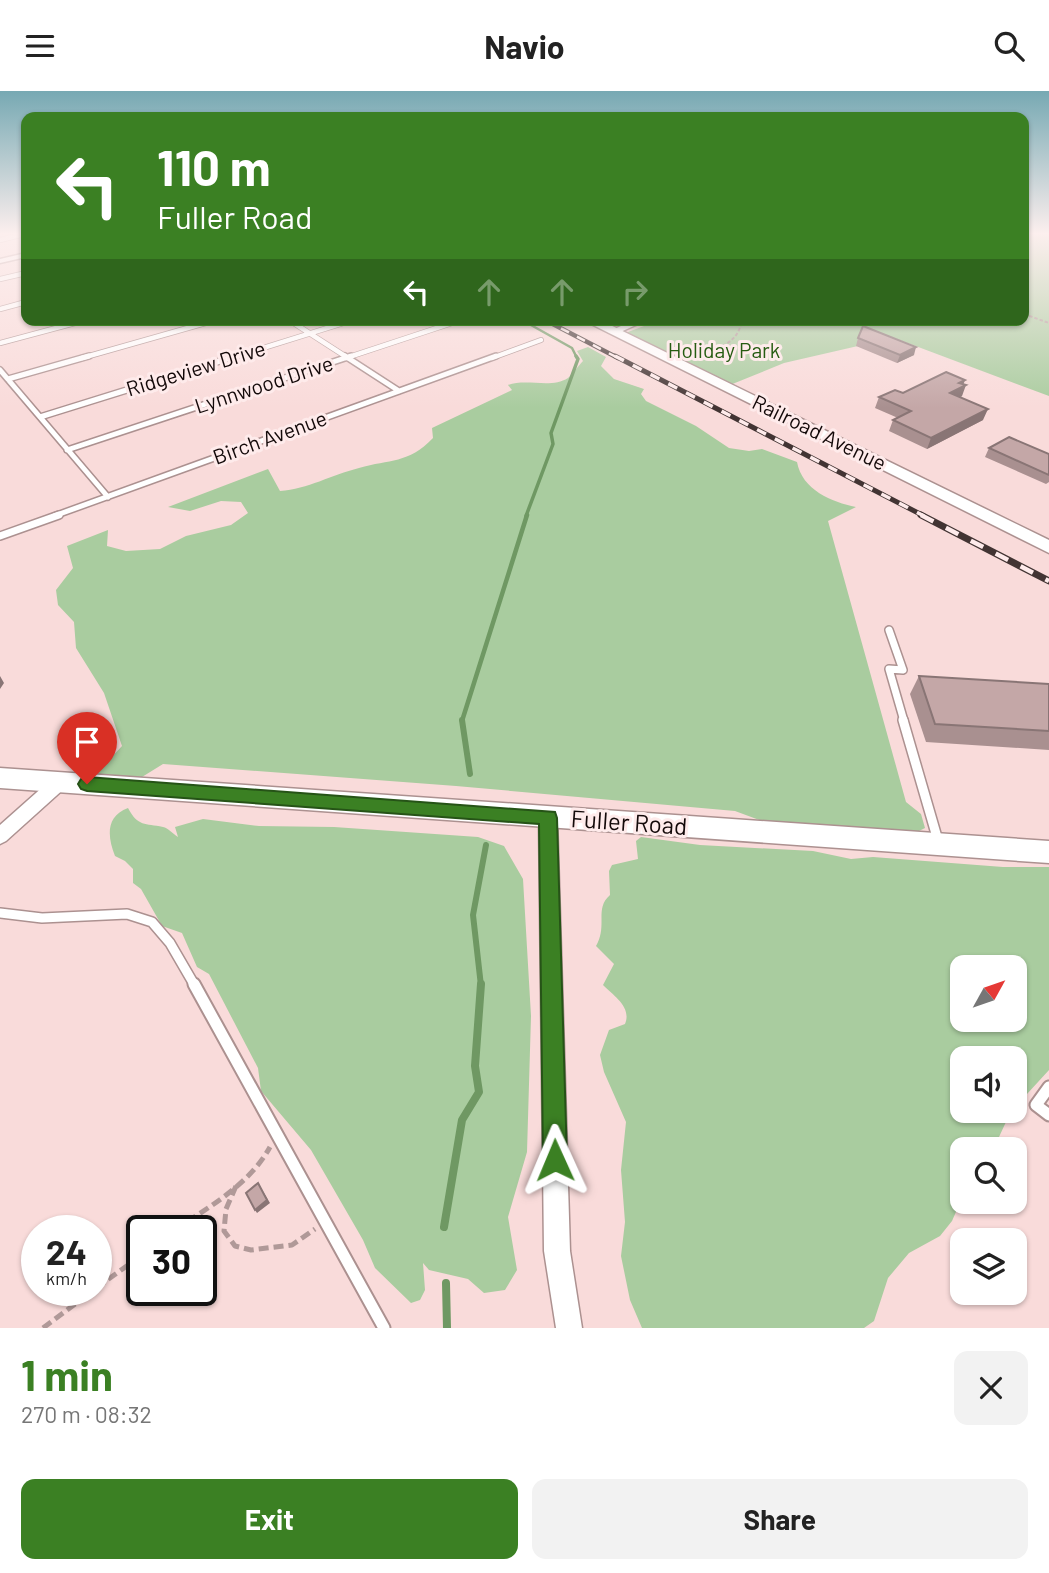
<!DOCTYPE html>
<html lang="en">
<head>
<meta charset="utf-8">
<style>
	body { margin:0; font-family:Barlow,sans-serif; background:#f2f2f2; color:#222; height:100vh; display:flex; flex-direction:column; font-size:26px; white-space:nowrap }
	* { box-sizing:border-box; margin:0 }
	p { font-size:23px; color:#767676 }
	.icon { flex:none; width:38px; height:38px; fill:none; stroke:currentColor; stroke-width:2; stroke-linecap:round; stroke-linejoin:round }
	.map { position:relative; height:1237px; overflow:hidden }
	.panel { display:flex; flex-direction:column; background:#fff; flex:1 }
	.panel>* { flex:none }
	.banner { position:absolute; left:21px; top:21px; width:1008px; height:214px; border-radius:14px; box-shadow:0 2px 5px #0004; background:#3b8023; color:#fff; overflow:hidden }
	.needle { width:46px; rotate:50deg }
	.controls { position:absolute; left:950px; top:864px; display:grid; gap:14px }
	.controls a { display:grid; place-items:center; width:77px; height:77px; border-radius:14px; background:#fff; box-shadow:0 2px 5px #0004; font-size:35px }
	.speed { position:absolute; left:21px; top:1124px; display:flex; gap:14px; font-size:35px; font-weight:700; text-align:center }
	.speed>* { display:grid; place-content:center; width:91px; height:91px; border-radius:50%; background:#fff; box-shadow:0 2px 5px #0004; line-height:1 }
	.speed small { font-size:18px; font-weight:400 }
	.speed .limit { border:4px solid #111; border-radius:10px; background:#fff; color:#111 }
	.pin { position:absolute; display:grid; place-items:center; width:60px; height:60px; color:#fff; margin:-72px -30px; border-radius:50% 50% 50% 0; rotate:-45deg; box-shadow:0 0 7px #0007 }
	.pin .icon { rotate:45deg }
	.me { position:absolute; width:77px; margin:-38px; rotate:359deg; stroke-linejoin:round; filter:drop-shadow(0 0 5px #0008) }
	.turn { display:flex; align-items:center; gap:24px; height:147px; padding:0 21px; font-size:32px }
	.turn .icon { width:91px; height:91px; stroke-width:2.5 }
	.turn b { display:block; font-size:49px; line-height:60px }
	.lanes { display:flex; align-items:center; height:66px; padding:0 21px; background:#0003; justify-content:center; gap:35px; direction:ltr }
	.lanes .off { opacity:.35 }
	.round { display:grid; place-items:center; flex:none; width:74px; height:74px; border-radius:14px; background:#f2f2f2 }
	.head { display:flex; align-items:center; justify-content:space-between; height:119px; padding:0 21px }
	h1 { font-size:42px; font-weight:700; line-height:52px; color:#3b8023 }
	.action { display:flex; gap:14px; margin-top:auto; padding:14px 21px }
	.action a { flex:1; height:80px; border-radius:14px; background:#3b8023; color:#fff; font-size:28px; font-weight:700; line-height:80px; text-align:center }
	.action a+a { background:#f2f2f2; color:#222 }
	header { display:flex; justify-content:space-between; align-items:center; height:91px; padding:0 21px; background:#fff; font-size:32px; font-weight:700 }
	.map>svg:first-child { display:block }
	.green { fill:#a9cc9f; fill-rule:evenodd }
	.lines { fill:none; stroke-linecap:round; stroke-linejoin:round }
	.stream-far4 { stroke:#6f9863; stroke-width:2.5 }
	.stream-far3 { stroke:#6f9863; stroke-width:3.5 }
	.stream-far2 { stroke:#6f9863; stroke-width:4.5 }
	.stream-far1 { stroke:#6f9863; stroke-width:6 }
	.stream { stroke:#6f9863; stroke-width:8 }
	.lane-far4-casing { stroke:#ac9190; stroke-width:6 }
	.lane-far3-casing { stroke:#ac9190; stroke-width:8 }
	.lane-far2-casing { stroke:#ac9190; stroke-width:10 }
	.lane-far1-casing { stroke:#ac9190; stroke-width:12 }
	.lane-casing { stroke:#ac9190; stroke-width:15 }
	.street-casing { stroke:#ac9190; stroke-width:3 }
	.secondary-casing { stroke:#ac9190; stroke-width:3 }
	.path-far1 { stroke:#b09998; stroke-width:2; stroke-dasharray:3.5 2; stroke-linecap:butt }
	.path { stroke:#b09998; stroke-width:5; stroke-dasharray:10 5; stroke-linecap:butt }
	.lane-far4 { stroke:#fff; stroke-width:4.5 }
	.lane-far3 { stroke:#fff; stroke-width:5 }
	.lane-far2 { stroke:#fff; stroke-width:7 }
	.lane-far1 { stroke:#fff; stroke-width:9 }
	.lane { stroke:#fff; stroke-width:11 }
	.street { fill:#fff; fill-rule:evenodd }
	.secondary { fill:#fff; fill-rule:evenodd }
	.rail-far2-casing { stroke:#423433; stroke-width:4.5 }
	.rail-far1-casing { stroke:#423433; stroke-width:5 }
	.rail-casing { stroke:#423433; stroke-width:7 }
	.rail-far2 { stroke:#feebeb; stroke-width:2.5; stroke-dasharray:9; stroke-linecap:butt }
	.rail-far1 { stroke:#feebeb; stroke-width:3.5; stroke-dasharray:10; stroke-linecap:butt }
	.rail { stroke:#feebeb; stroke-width:4.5; stroke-dasharray:14; stroke-linecap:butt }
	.wall { fill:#a99090 }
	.shaded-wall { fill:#897575 }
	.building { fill:#c4a7a7; stroke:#897575; stroke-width:2 }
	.route { fill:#3b8023; stroke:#265317; stroke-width:2 }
	.labels { text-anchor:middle; stroke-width:6; stroke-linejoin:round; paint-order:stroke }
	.far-park-label { font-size:21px; fill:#265c12; stroke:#feebeb }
	.far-street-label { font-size:21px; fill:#130909; stroke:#feebeb }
	.street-label { font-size:24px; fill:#130909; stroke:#feebeb }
</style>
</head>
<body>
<header><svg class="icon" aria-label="menu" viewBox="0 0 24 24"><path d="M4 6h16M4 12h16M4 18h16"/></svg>Navio<svg class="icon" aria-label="search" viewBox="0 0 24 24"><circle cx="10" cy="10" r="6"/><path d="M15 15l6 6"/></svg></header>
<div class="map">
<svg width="1049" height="1237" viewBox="0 0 1049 1237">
	<rect width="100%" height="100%" fill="#f9dbda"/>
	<path class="green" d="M1024,143H1049V305L889,245L871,252L784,272L725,296L620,244L660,229H1024Z
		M588,256L606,266L601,275L614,288L644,298L641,303L646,310L696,335L729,357L749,360L762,358L797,371C802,399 832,411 856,416L828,430L906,711L921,723L925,737L909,745L773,734L735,720L456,695L163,673L142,686L96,683L122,655L104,602L76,557L74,531L58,514L56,499L73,477L67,455L108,439L107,455L126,460L160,458L186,445L231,434L248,422L241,411L221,410L190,420L168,416L268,378L280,400C308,398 331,384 359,377C390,368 408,373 433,347L432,337L512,299L508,294C527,287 551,298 568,287C573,283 578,275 583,270L577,260Z
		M128,717C138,736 145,732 163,736C168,737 173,743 178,746L175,736L203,728L259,735L334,736L478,746L504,755L523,788L531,925L527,1061L508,1126L517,1179L505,1199L484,1202L468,1188L429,1179L423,1172L425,1199L420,1209L411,1212L375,1177L363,1149L311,1059L261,1000L258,977L209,883L197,876L182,842L162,835L141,798L133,792V778L125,770L115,765C107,745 106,725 128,717Z
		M641,746L700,754L813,760L851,768L873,766L1003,776H1049V979L1015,1016V968H962V1020H1011L993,1059H962V1107L952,1130L940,1145L909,1162L888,1187L874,1230L864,1237H642L630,1209L621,1165L625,1131L621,1079L626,1031L604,981L600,964L609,939L625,933C632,916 614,905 603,894L614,873L596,855C608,834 594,818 610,804L609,780L612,774L638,768L636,750ZM962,877H1015V929H962Z"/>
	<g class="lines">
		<path class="stream-far4" d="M522,229L572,257L577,267"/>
		<path class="stream-far3" d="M526,425L553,353L551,342L578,268L576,265"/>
		<path class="stream-far2" d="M462,630L527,424"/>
		<path class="stream-far1" d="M462,629L470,683
			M481,895L473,824L486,754"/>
		<path class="stream" d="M444,1136L462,1029L479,1001L475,975L481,893
			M446,1192L447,1237"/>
		<defs>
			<path id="lane-far4" d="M0,149L24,143
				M0,188L26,182
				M0,218L26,211
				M289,229L348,267
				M0,252L86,229
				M82,267L216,229
				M231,267L353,229
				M346,267L461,229
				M492,267L541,249"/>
			<path id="lane-far3" d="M345,265L399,300
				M0,279L108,406
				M8,288L89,265
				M40,326L236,265
				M67,359L351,265
				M54,425L496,265"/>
			<path id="lane-far2" d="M0,445L59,424
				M889,539L903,579L889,578L904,630"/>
			<path id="lane-far1" d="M903,629L939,753
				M0,822L42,827L127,823L152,831L170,852L195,895"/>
			<path id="lane" d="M194,893L384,1237
				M1049,996L1036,1014L1049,1024"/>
			<path id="street" d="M26,162V166L0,172V168Z
				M634,229H647L616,243L608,241Z
				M60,684L66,686L69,691L66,696L6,750L0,753V734L54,686Z
				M548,720L554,722L557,727L570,1160L582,1237H556L544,1160L539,727L542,722Z"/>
			<path id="secondary" d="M583,229H600L1049,449V462Z
				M0,677L1049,750V772L0,697Z"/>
		</defs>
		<use href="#lane-far4" class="lane-far4-casing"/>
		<use href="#lane-far3" class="lane-far3-casing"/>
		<use href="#lane-far2" class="lane-far2-casing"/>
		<use href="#lane-far1" class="lane-far1-casing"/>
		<use href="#lane" class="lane-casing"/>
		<use href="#street" class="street-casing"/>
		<use href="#secondary" class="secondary-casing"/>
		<path class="path-far1" d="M1024,223L1049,232
			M692,263L695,265C716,258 738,254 742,229"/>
		<path class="path" d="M236,1095L226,1118L224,1140L235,1155L251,1159L292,1154L315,1138
			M175,1139C210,1115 249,1094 270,1056
			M96,1197L142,1164
			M43,1237L94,1199"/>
		<use href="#lane-far4" class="lane-far4"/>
		<use href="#lane-far3" class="lane-far3"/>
		<use href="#lane-far2" class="lane-far2"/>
		<use href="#lane-far1" class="lane-far1"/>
		<use href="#lane" class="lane"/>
		<use href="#street" class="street"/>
		<use href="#secondary" class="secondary"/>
		<defs>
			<path id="rail-far2" d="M545,229L618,267"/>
			<path id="rail-far1" d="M615,265L924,425"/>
			<path id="rail" d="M921,424L1049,490"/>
		</defs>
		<use href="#rail-far2" class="rail-far2-casing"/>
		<use href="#rail-far1" class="rail-far1-casing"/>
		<use href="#rail" class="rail-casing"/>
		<use href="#rail-far2" class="rail-far2"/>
		<use href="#rail-far1" class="rail-far1"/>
		<use href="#rail" class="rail"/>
	</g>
	<path class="wall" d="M858,247L914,264L897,272L856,255Z
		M963,293L962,305L960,306L983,329L927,358L889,340L893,329L898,327L875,317L879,306Z
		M989,357L1049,363V391L1046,393L985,366Z
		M919,585L1049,593V659L926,651L910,603Z"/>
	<path class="shaded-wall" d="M916,256L914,264L897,272L900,264Z
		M965,289L962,297L966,294L962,305L946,313L950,302L959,292Z
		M988,318L983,329L927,358L931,347Z
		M0,585L4,592L0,598Z
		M258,1092L270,1112L257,1122L255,1119Z"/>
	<path class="building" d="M863,235L916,256L900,264L858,247Z
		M946,281L965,289L959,292L966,294L950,302L988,318L931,347L893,329L911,320L879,306L895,299L903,302Z
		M1009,346L1049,363V384L989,357Z
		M919,585L1049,593V640L935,633Z
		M258,1092L267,1109L255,1119L246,1102Z"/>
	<linearGradient id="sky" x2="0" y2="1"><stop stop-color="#77a9b3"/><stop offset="0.45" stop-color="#fcefee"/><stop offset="1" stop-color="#fcefee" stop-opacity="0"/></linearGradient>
	<rect width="1049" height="317" fill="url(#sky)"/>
	<path class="route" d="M87,686L555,721L557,727L567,1069L563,1077L555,1081L546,1077L543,1069L539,733L87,700L81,698L78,693L81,688Z"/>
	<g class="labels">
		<g class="far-park-label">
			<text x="724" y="267">Holiday Park</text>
		</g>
		<g class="far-street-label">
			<text transform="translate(196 278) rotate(-17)" y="7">Ridgeview Drive</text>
			<text transform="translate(264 294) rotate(-18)" y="7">Lynnwood Drive</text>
			<text transform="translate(819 342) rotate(26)" y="7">Railroad Avenue</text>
			<text transform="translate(270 347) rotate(-20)" y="7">Birch Avenue</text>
		</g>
		<g class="street-label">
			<text transform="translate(629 732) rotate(4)" y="8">Fuller Road</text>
		</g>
	</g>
</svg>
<div class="controls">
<a><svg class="needle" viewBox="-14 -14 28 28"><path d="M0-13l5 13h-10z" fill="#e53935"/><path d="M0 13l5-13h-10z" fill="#767676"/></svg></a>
<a><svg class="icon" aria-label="sound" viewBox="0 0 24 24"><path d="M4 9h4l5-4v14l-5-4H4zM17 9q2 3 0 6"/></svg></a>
<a><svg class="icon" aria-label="search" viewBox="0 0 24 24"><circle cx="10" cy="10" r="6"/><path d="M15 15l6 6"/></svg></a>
<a><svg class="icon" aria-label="layers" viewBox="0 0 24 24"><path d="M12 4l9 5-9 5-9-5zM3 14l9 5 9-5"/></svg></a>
</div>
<div class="speed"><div>24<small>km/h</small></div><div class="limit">30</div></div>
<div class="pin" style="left:87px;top:693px;background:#d93025"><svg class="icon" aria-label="arrive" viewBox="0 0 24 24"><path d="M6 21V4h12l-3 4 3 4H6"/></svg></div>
<svg class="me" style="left:555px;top:1069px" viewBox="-20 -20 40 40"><path d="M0-17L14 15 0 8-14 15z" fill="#3b8023" stroke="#fff" stroke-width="4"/></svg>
<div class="banner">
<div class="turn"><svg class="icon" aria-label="left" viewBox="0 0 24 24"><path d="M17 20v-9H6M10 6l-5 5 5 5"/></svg><div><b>110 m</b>Fuller Road</div></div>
<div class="lanes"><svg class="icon" aria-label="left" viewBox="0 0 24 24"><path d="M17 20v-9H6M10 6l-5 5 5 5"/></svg><svg class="icon off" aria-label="ahead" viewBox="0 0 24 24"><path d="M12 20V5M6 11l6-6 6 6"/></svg><svg class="icon off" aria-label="ahead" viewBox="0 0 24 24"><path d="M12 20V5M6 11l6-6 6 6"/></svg><svg class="icon off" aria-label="right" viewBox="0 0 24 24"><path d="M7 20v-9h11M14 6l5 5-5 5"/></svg></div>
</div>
</div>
<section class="panel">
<div class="head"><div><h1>1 min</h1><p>270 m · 08:32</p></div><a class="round"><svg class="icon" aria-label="close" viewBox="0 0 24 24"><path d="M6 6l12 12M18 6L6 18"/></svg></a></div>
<div class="action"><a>Exit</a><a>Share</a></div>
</section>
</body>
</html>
